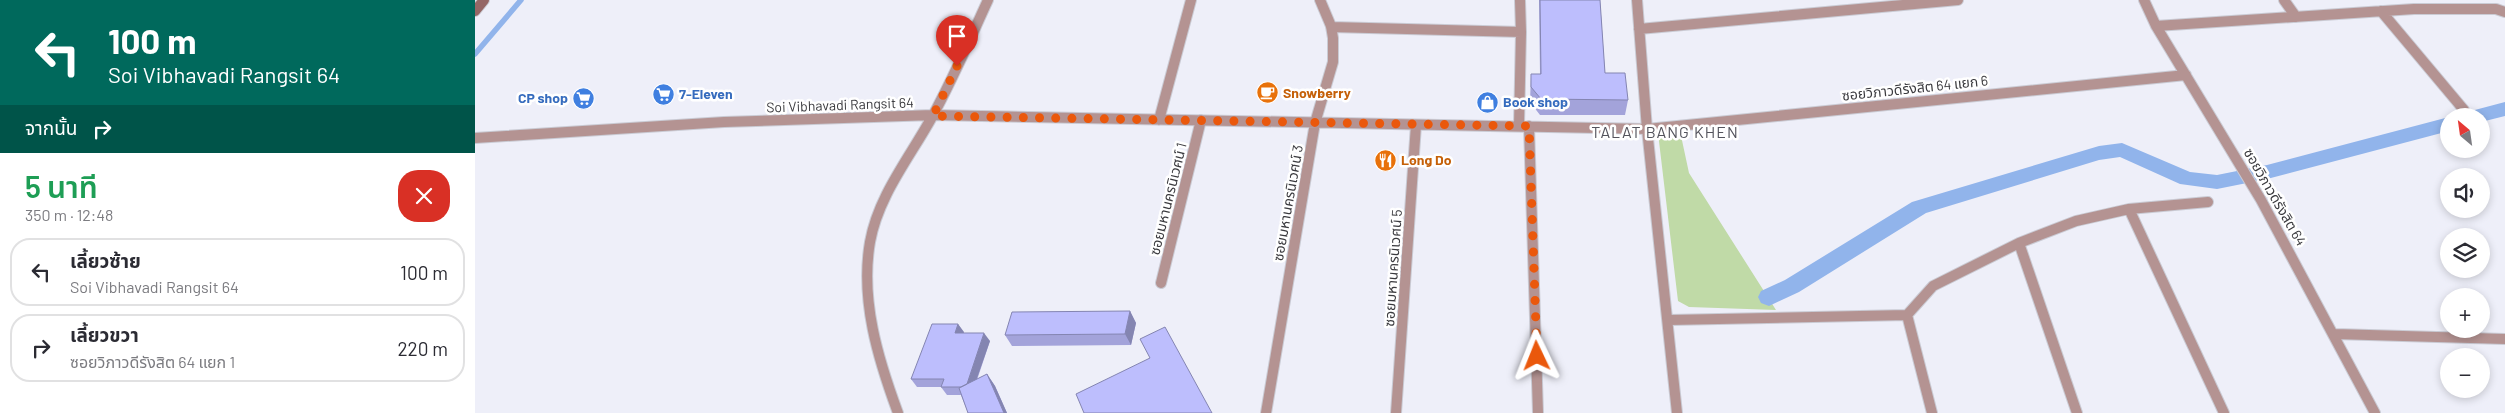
<!DOCTYPE html>
<html lang="th">
<head>
<meta charset="utf-8">
<style>
	body { margin:0; font-family:Barlow,"Noto Sans Thai",sans-serif; background:#f7f7f7; color:#2b2b33; height:100vh; display:flex; flex-direction:column; font-size:19px; white-space:nowrap }
	* { box-sizing:border-box; margin:0 }
	p { font-size:16px; color:#7c7c81 }
	.icon { flex:none; width:28px; height:28px; fill:none; stroke:currentColor; stroke-width:2; stroke-linecap:round; stroke-linejoin:round }
	.map { position:relative; flex:1; overflow:hidden }
	.details { display:flex; flex-direction:column; background:#fff; width:475px }
	.details>* { flex:none }
	.hud { background:#00695c; color:#fff; overflow:hidden }
	.needle { width:32px; rotate:331deg }
	.controls { position:absolute; left:1965px; top:108px; display:grid; gap:10px }
	.controls a { display:grid; place-items:center; width:50px; height:50px; border-radius:50%; background:#fff; box-shadow:0 2px 8px #0003; font-size:25px }
	.pin { position:absolute; display:grid; place-items:center; width:42px; height:42px; color:#fff; margin:-51px -21px; border-radius:50% 50% 50% 0; rotate:-45deg; box-shadow:0 0 5px #0007 }
	.pin .icon { rotate:45deg }
	.me { position:absolute; width:55px; margin:-28px; rotate:358deg; stroke-linejoin:round; filter:drop-shadow(0 0 4px #0008) }
	.turn { display:flex; align-items:center; gap:18px; height:105px; padding:0 25px; font-size:22px }
	.turn .icon { width:65px; height:65px; stroke-width:2.5 }
	.turn b { display:block; font-size:35px; line-height:42px }
	.then { display:flex; align-items:center; height:48px; padding:0 25px; background:#0003; gap:10px; font-size:19px }
	.round { display:grid; place-items:center; flex:none; width:52px; height:52px; border-radius:20px; background:#f7f7f7 }
	.overview { display:flex; align-items:center; justify-content:space-between; height:85px; padding:0 25px }
	h1 { font-size:30px; font-weight:600; line-height:38px; color:#1e9e55 }
	ul { padding:0; list-style:none }
	li { display:flex; align-items:center; gap:15px; height:68px; margin:0 10px 8px; padding:0 15px; border:2px solid #e1e1e2; border-radius:20px }
	li div { flex:1 }
	li b { display:block; font-size:19px }
	li em { font-style:normal }
	main { display:flex; flex:1; min-height:0 }
	.map>svg:first-child { display:block }
	.green { fill:#c0daa7 }
	.lines { fill:none; stroke-linecap:round; stroke-linejoin:round }
	.stream { stroke:#91b4eb; stroke-width:5.5 }
	.canal { fill:#91b4eb; fill-rule:evenodd }
	.minor-casing { stroke:#cacbd4; stroke-width:12 }
	.secondary-casing { stroke:#cacbd4; stroke-width:12 }
	.minor { stroke:#b49392; stroke-width:10 }
	.secondary { stroke:#956766; stroke-width:10 }
	.wall { fill:#a3a3da }
	.shaded-wall { fill:#8485b1 }
	.building { fill:#bdbefd; stroke:#8485b1 }
	.route { stroke:#ea580c; stroke-width:9; stroke-dasharray:0 16.2 }
	.labels { text-anchor:middle; stroke-width:5; stroke-linejoin:round; paint-order:stroke }
	.street-label { font-size:14px; fill:#3a3a3e; stroke:#fff }
	.food-label { font-size:14px; font-weight:bold; fill:#c56008; stroke:#fff; text-anchor:start }
	.shop-label { font-size:14px; font-weight:bold; fill:#366cbe; stroke:#fff; text-anchor:start }
	.quarter-label { font-size:16px; letter-spacing:1px; fill:#53535c; stroke:#fff }
</style>
</head>
<body>
<main>
<section class="details">
<div class="hud">
<div class="turn"><svg class="icon" aria-label="left" viewBox="0 0 24 24"><path d="M17 20v-9H6M10 6l-5 5 5 5"/></svg><div><b>100 m</b>Soi Vibhavadi Rangsit 64</div></div>
<div class="then">จากนั้น<svg class="icon" aria-label="right" viewBox="0 0 24 24"><path d="M7 20v-9h11M14 6l5 5-5 5"/></svg></div>
</div>
<div class="overview"><div><h1>5 นาที</h1><p>350 m · 12:48</p></div><a class="round" style="background:#d93025;color:#fff"><svg class="icon" aria-label="close" viewBox="0 0 24 24"><path d="M6 6l12 12M18 6L6 18"/></svg></a></div>
<ul>
<li><svg class="icon" aria-label="left" viewBox="0 0 24 24"><path d="M17 20v-9H6M10 6l-5 5 5 5"/></svg><div><b>เลี้ยวซ้าย</b><p>Soi Vibhavadi Rangsit 64</p></div><em>100 m</em></li>
<li><svg class="icon" aria-label="right" viewBox="0 0 24 24"><path d="M7 20v-9h11M14 6l5 5-5 5"/></svg><div><b>เลี้ยวขวา</b><p>ซอยวิภาวดีรังสิต 64 แยก 1</p></div><em>220 m</em></li>
</ul>
</section>
<div class="map">
<svg width="2030" height="413" viewBox="0 0 2030 413">
	<rect width="100%" height="100%" fill="#eeeff9"/>
	<path class="green" d="M1205,131L1214,173L1301,310L1214,307L1203,301L1183,133Z"/>
	<g class="lines">
		<path class="stream" d="M0,54L46,0"/>
		<path class="canal" d="M2030,102V116L2006,122V116H1994L1996,111Z
			M1974,117V131L1792,179L1742,189L1705,184L1645,157L1624,160L1451,213L1324,292L1294,306L1286,303L1283,297L1286,291L1310,280L1437,202L1624,146L1647,143L1715,172L1742,175L1792,165Z"/>
		<defs>
			<path id="minor" d="M1045,0L1046,32
				M1162,0L1172,129L1202,413
				M1669,0L1681,26L1786,200L1900,413
				M1809,0L1821,17
				M1906,11L1989,110
				M1681,26L1939,9H2021L2030,12
				M856,27L1046,32L1044,126
				M1164,29L1483,0
				M684,120L716,0
				M1054,126L1063,413
				M0,138L249,122L458,115L1172,129L1711,75
				M1654,209L1749,413
				M1544,243L1602,413
				M686,283L726,120
				M1432,315L1457,413
				M1194,320L1432,315L1458,286L1544,243L1601,221L1654,209L1733,202
				M1860,334L2030,339
				M423,413C403,359 385,300 395,242C403,196 435,157 457,117C478,79 495,39 513,0
				M791,413L840,123L858,62V38L856,26L845,0
				M921,413L941,125"/>
			<path id="secondary" d="M0,11L9,0"/>
		</defs>
		<use href="#minor" class="minor-casing"/>
		<use href="#secondary" class="secondary-casing"/>
		<use href="#minor" class="minor"/>
		<use href="#secondary" class="secondary"/>
	</g>
	<path class="wall" d="M1064,0H1125L1130,73L1153,100L1150,115H1065L1055,102L1056,74H1065Z
		M655,311L661,323L656,345L537,346L530,335Z
		M483,324L489,333L515,341L502,380L512,374L520,386L532,413H493L486,395H472L466,387H442L436,379Z"/>
	<path class="shaded-wall" d="M655,311L661,323L656,345L650,334Z
		M483,324L489,332L486,341L480,333Z
		M509,333L515,341L496,395L491,387Z
		M512,374L520,386L532,413H529Z"/>
	<path class="building" d="M1065,0H1125L1130,73H1150L1153,100L1066,99L1056,87V74H1066Z
		M655,311L650,334L530,335L537,312Z
		M457,324H483L480,333H509L492,384L486,387H466L469,379H436Z
		M690,327L737,413H609L601,394L675,358L665,339Z
		M512,374L529,413H493L484,388Z"/>
	<g class="lines">
		<path class="route" d="M482,66L458,116L1054,126L1062,356"/>
	</g>
	<defs>
		<symbol id="cafe-disc" viewBox="-11 -11 22 22"><circle r="9.5" fill="#e8710a" stroke="#fff"/><path d="M-5.5-4.5H6V0H3Q3 3.5 0 3.5H-2.5Q-5.5 3.5-5.5 0ZM3-3.2v2h1.7v-2ZM-6 4.5H4V6H-6Z" fill="#fff"/></symbol>
		<symbol id="supermarket-disc" viewBox="-11 -11 22 22"><circle r="9.5" fill="#3f7fe0" stroke="#fff"/><path d="M-6-5.5h2.5l.6 2H6L4.5 2H-2.5L-4.4-4H-6ZM-1.5 3.2a1.3 1.3 0 1 0 .1 0ZM3 3.2a1.3 1.3 0 1 0 .1 0Z" fill="#fff"/></symbol>
		<symbol id="shop-disc" viewBox="-11 -11 22 22"><circle r="9.5" fill="#3f7fe0" stroke="#fff"/><path d="M-5-2.5h2.3a2.7 3.5 0 0 1 5.4 0H5L5.5 6h-11ZM-1.5-2.5h3a1.5 2.3 0 0 0-3 0Z" fill="#fff"/></symbol>
		<symbol id="restaurant-disc" viewBox="-11 -11 22 22"><circle r="9.5" fill="#e8710a" stroke="#fff"/><path d="M-5-6h1v4h1v-4h1v4h1v-4h1v5L-1.5 .5V6h-2V.5L-5-1ZM5-6V6H3V1.5H1.5Q1.5-4 5-6Z" fill="#fff"/></symbol>
	</defs>
	<g fill-rule="evenodd">
		<use href="#cafe-disc" x="780" y="80" width="25" height="25"/>
		<use href="#supermarket-disc" x="176" y="82" width="25" height="25"/>
		<use href="#supermarket-disc" x="96" y="86" width="25" height="25"/>
		<use href="#shop-disc" x="1000" y="90" width="25" height="25"/>
		<use href="#restaurant-disc" x="898" y="148" width="25" height="25"/>
	</g>
	<g class="labels">
		<g class="street-label">
			<text transform="translate(1440 88) rotate(-6)" y="5">ซอยวิภาวดีรังสิต 64 แยก 6</text>
			<text transform="translate(365 105) rotate(-2)" y="5">Soi Vibhavadi Rangsit 64</text>
			<text transform="translate(1800 197) rotate(60)" y="5">ซอยวิภาวดีรังสิต 64</text>
			<text transform="translate(693 199) rotate(-76)" y="5">ซอยมหานครนิเวศน์ 1</text>
			<text transform="translate(813 203) rotate(-80)" y="5">ซอยมหานครนิเวศน์ 3</text>
			<text transform="translate(918 268) rotate(-86)" y="5">ซอยมหานครนิเวศน์ 5</text>
		</g>
		<g class="food-label">
			<text x="808" y="98">Snowberry</text>
			<text x="926" y="165">Long Do</text>
		</g>
		<g class="shop-label">
			<text x="204" y="99">7-Eleven</text>
			<text x="93" y="103" text-anchor="end">CP shop</text>
			<text x="1028" y="107">Book shop</text>
		</g>
		<g class="quarter-label">
			<text x="1190" y="138">TALAT BANG KHEN</text>
		</g>
	</g>
</svg>
<div class="controls">
<a><svg class="needle" viewBox="-14 -14 28 28"><path d="M0-13l5 13h-10z" fill="#e53935"/><path d="M0 13l5-13h-10z" fill="#7c7c81"/></svg></a>
<a><svg class="icon" aria-label="sound" viewBox="0 0 24 24"><path d="M4 9h4l5-4v14l-5-4H4zM17 9q2 3 0 6"/></svg></a>
<a><svg class="icon" aria-label="layers" viewBox="0 0 24 24"><path d="M12 4l9 5-9 5-9-5zM3 14l9 5 9-5"/></svg></a>
<a>+</a>
<a>−</a>
</div>
<div class="pin" style="left:482px;top:66px;background:#d93025"><svg class="icon" aria-label="arrive" viewBox="0 0 24 24"><path d="M6 21V4h12l-3 4 3 4H6"/></svg></div>
<svg class="me" style="left:1062px;top:356px" viewBox="-20 -20 40 40"><path d="M0-17L14 15 0 8-14 15z" fill="#ea580c" stroke="#fff" stroke-width="4"/></svg>
</div>
</main>
</body>
</html>
